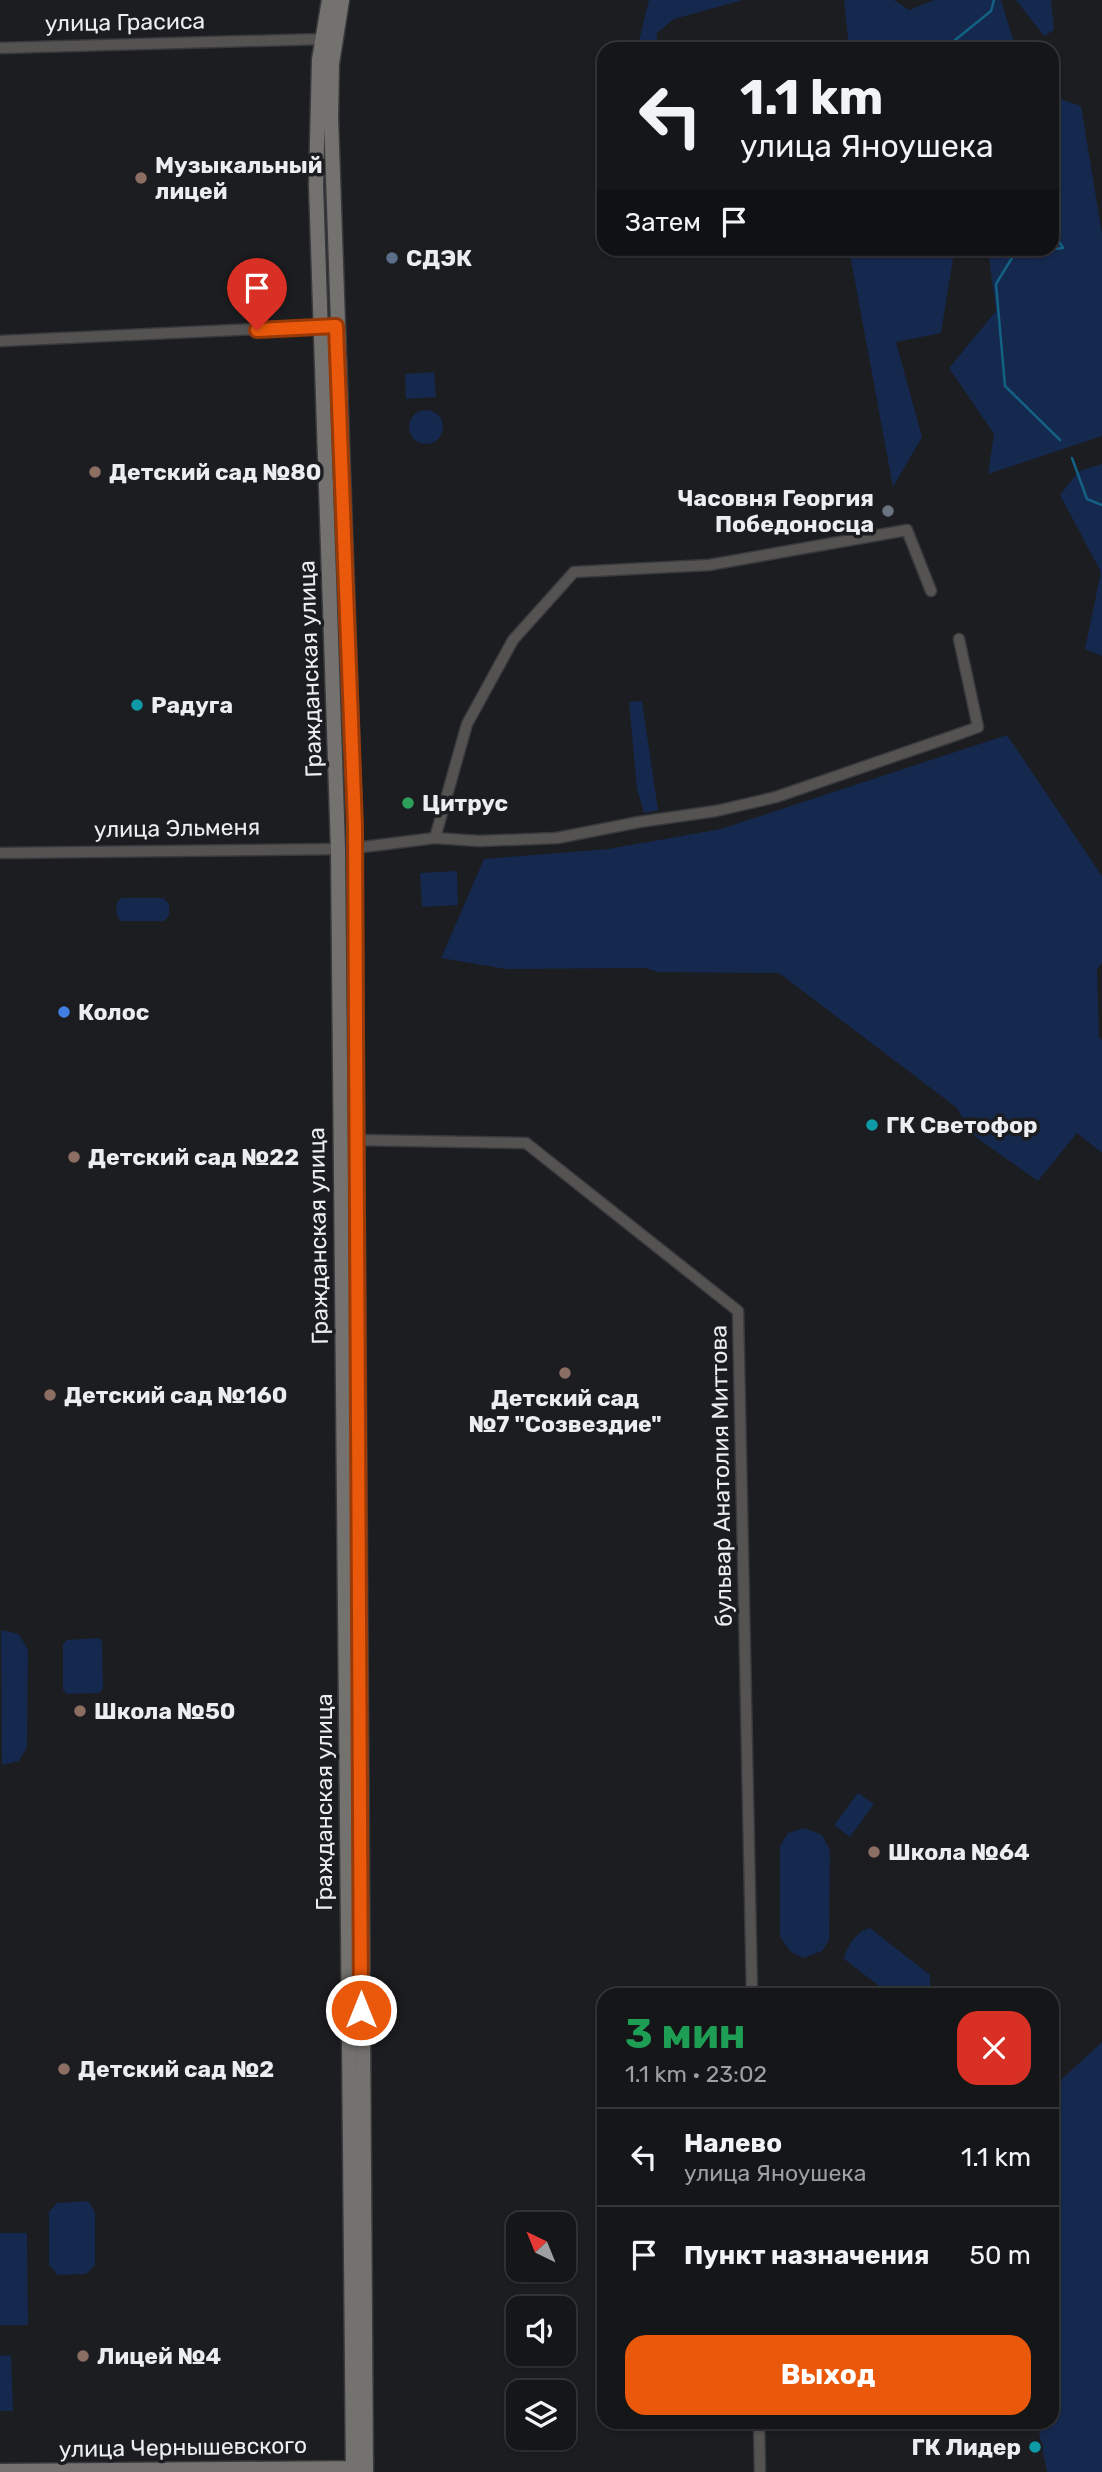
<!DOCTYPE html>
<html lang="ru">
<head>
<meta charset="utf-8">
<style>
	body { margin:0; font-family:Rubik,sans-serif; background:#222325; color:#f1f3f6; height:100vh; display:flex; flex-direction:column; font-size:26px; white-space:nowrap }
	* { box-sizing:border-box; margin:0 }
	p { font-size:23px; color:#9d9fa2 }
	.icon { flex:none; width:38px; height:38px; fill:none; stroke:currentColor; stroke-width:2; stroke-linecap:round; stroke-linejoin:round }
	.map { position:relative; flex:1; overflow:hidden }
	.sheet { position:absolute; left:597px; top:1988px; width:462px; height:441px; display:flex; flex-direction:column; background:#151618; border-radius:21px; box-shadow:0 2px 5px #0004,0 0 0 2px #343537 }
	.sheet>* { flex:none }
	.top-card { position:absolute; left:597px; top:42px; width:462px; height:214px; border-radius:21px; box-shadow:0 2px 5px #0004,0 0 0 2px #343537; background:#151618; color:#f1f3f6; overflow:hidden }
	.needle { width:46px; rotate:317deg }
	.tools { position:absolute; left:506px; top:2212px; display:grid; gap:14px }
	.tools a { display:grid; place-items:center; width:70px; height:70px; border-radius:14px; background:#151618; box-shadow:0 2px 5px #0004,0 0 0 2px #343537; font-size:35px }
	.pin { position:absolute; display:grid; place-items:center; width:60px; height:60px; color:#fff; margin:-72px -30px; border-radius:50% 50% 50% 0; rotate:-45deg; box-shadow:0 0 7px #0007 }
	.pin .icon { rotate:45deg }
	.me { position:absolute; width:77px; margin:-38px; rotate:0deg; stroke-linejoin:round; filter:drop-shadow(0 0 5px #0008) }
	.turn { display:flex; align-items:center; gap:24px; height:147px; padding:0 28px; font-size:32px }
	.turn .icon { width:91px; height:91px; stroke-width:2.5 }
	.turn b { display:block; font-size:49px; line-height:60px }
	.then { display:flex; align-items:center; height:66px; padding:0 28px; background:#0003; gap:14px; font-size:26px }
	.round { display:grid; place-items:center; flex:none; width:74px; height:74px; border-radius:21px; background:#222325 }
	.summary { display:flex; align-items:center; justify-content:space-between; height:119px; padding:0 28px }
	h1 { font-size:42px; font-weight:700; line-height:52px; color:#1e9e55 }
	.button { display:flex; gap:14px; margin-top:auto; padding:14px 28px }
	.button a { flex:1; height:80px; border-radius:21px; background:#ea580c; color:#fff; font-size:28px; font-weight:700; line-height:80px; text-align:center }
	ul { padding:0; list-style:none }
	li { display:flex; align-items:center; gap:21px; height:98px; padding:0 28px; border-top:2px solid #343537 }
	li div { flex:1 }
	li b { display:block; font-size:26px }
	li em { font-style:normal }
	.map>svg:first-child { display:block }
	.green { fill:#15284d }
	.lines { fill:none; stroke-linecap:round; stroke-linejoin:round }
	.stream { stroke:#136183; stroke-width:2.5 }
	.street-casing { stroke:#393a3d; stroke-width:13 }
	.secondary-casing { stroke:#393a3d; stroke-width:17 }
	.street { stroke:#555352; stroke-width:10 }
	.secondary { stroke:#74726f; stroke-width:14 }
	.route-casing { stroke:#983908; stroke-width:18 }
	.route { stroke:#ea580c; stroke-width:12 }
	.education-dot { fill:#8d6e63; stroke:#1c1d20; stroke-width:2.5 }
	.service-dot { fill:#5c6f8a; stroke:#1c1d20; stroke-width:2.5 }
	.worship-dot { fill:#6b7280; stroke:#1c1d20; stroke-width:2.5 }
	.culture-dot { fill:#0f9aa8; stroke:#1c1d20; stroke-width:2.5 }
	.leisure-dot { fill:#2e9e5b; stroke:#1c1d20; stroke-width:2.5 }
	.shop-dot { fill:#3f7fe0; stroke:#1c1d20; stroke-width:2.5 }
	.labels { text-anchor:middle; stroke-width:7; stroke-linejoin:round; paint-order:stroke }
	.street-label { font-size:23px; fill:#ecedf0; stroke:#1c1d20 }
	.poi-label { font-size:23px; font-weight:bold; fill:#ecedf0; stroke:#1c1d20; text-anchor:start }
</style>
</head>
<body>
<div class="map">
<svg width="1102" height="2472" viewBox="0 0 1102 2472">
	<rect width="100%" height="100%" fill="#1c1d20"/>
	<path class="green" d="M649,0H743L674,19L657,33L656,49H637Z
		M844,0H894L909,10L934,0H1001L1016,49H849Z
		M1016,0H1051L1054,30L1044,36Z
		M1052,96L1081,106L1102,234V436L988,474L994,434L949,368L996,311L988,251L954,252L941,333L896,342L922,437L893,487L849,249L1052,248Z
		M434,372L436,397L406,399L405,374Z
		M409 427a17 17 0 1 1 34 0a17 17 0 1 1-34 0Z
		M1102,464V656L1085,649L1101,572L1060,495L1079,471Z
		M642,701L658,810L644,813L637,789L629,702Z
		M1007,735L1102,876V963L1097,969L1099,1037L1102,1040V1153L1077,1133L1038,1181L970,1133L957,1108L779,973L658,972L645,968L506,969L441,958L484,859L608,849L721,829Z
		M457,871L458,905L422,907L420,873Z
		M121,898H163L169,904V915L164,921H121L117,915L116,904Z
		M1,1630L19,1634L28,1650L27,1747L19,1761L2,1765Z
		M99,1638L102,1642L103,1689L99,1693L67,1694L63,1690V1644L67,1640Z
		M858,1793L874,1804L850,1837L834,1825Z
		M805,1828L822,1835L830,1850L829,1940L822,1951L803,1958L791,1952L780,1937V1846L788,1833Z
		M870,1928L930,1975V1988L924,1995H891L844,1959C846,1947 857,1931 870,1928Z
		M1102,2042V2472H1047L1037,2422H1052V2094L1063,2078Z
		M88,2201L95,2212V2265L86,2274L58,2275L49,2265V2212L57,2203Z
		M0,2233H27L28,2325H0Z
		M11,2355L13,2411H0V2356Z"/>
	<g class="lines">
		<path class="stream" d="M944,49L991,11L994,0
			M1052,230L1063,248L1015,253L996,284L1005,386L1060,440
			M1072,458L1087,499L1102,505"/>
		<defs>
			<path id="street" d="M0,48L322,39
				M0,341L320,326
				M435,838L467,724L513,640L574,572L709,565L907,530L931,591
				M355,848L435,838L479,841L557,838L639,822L716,811L776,797L956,735L978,727L959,639
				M0,853L338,849
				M357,1140L526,1143L738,1311L752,1995
				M759,2422L760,2472"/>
			<path id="secondary" d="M329,0L319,60L316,185L338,849L353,2472
				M342,0L332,64L331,117L355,826L366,2472
				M0,2471L361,2468"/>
		</defs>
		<use href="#street" class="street-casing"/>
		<use href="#secondary" class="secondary-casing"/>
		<use href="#street" class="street"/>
		<use href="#secondary" class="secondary"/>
	</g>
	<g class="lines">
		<defs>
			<path id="route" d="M257,330L336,326L355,826L361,2010"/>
		</defs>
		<use href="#route" class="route-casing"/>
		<use href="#route" class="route"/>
	</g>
	<g class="education-dot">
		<circle cx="141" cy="178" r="7"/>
		<circle cx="95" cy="472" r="7"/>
		<circle cx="74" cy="1157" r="7"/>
		<circle cx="565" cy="1373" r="7"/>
		<circle cx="50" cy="1395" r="7"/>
		<circle cx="80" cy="1711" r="7"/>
		<circle cx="874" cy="1852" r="7"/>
		<circle cx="64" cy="2069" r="7"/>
		<circle cx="83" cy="2356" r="7"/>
	</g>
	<circle class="service-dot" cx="392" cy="258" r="7"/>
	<circle class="worship-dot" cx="888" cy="511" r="7"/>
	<g class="culture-dot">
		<circle cx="137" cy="705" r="7"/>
		<circle cx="872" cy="1125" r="7"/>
		<circle cx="1035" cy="2447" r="7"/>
	</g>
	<circle class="leisure-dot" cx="408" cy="803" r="7"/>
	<circle class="shop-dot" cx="64" cy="1012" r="7"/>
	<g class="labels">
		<g class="street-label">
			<text transform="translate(125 22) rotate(-1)" y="8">улица Грасиса</text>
			<text transform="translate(310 669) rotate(-92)" y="8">Гражданская улица</text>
			<text transform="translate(177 828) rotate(-1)" y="8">улица Эльменя</text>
			<text transform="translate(318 1236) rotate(-91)" y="8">Гражданская улица</text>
			<text transform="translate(721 1476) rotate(-91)" y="8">бульвар Анатолия Миттова</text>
			<text transform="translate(324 1802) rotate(-90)" y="8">Гражданская улица</text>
			<text transform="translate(183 2447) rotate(-1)" y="8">улица Чернышевского</text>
		</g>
		<g class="poi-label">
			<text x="155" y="173">Музыкальный<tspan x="155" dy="26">лицей</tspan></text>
			<text x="406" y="266">СДЭК</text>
			<text x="109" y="480">Детский сад №80</text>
			<text x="874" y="506" text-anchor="end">Часовня Георгия<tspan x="874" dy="26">Победоносца</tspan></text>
			<text x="151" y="713">Радуга</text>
			<text x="422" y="811">Цитрус</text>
			<text x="78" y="1020">Колос</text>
			<text x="886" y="1133">ГК Светофор</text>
			<text x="88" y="1165">Детский сад №22</text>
			<text x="64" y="1403">Детский сад №160</text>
			<text x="565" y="1406" text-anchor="middle">Детский сад<tspan x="565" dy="26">№7 "Созвездие"</tspan></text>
			<text x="94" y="1719">Школа №50</text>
			<text x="888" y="1860">Школа №64</text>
			<text x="78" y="2077">Детский сад №2</text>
			<text x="97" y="2364">Лицей №4</text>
			<text x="1021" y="2455" text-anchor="end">ГК Лидер</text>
		</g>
	</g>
</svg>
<div class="tools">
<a><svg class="needle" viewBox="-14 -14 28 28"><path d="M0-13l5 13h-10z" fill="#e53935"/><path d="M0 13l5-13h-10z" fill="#9d9fa2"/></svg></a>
<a><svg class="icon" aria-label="sound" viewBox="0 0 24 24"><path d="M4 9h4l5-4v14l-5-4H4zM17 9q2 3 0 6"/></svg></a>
<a><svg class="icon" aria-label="layers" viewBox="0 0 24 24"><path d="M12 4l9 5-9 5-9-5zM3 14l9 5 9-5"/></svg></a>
</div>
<div class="pin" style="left:257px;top:330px;background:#d93025"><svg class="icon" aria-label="arrive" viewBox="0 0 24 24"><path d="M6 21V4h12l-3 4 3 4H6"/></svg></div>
<svg class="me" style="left:361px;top:2010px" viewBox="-20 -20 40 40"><circle r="17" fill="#ea580c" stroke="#fff" stroke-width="3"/><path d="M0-11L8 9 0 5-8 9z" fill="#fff"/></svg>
<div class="top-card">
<div class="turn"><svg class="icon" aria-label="left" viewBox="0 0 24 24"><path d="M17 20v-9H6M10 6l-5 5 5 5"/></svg><div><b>1.1 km</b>улица Яноушека</div></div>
<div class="then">Затем<svg class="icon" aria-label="arrive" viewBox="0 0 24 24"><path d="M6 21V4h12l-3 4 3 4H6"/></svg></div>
</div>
<section class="sheet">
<div class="summary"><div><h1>3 мин</h1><p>1.1 km · 23:02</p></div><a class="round" style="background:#d93025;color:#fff"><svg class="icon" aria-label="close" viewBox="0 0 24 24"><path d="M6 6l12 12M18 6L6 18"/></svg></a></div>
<ul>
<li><svg class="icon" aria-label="left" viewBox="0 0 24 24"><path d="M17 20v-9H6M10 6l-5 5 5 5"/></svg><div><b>Налево</b><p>улица Яноушека</p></div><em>1.1 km</em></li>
<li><svg class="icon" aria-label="arrive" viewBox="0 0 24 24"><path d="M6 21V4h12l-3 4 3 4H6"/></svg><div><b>Пункт назначения</b></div><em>50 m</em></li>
</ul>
<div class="button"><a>Выход</a></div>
</section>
</div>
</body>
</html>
